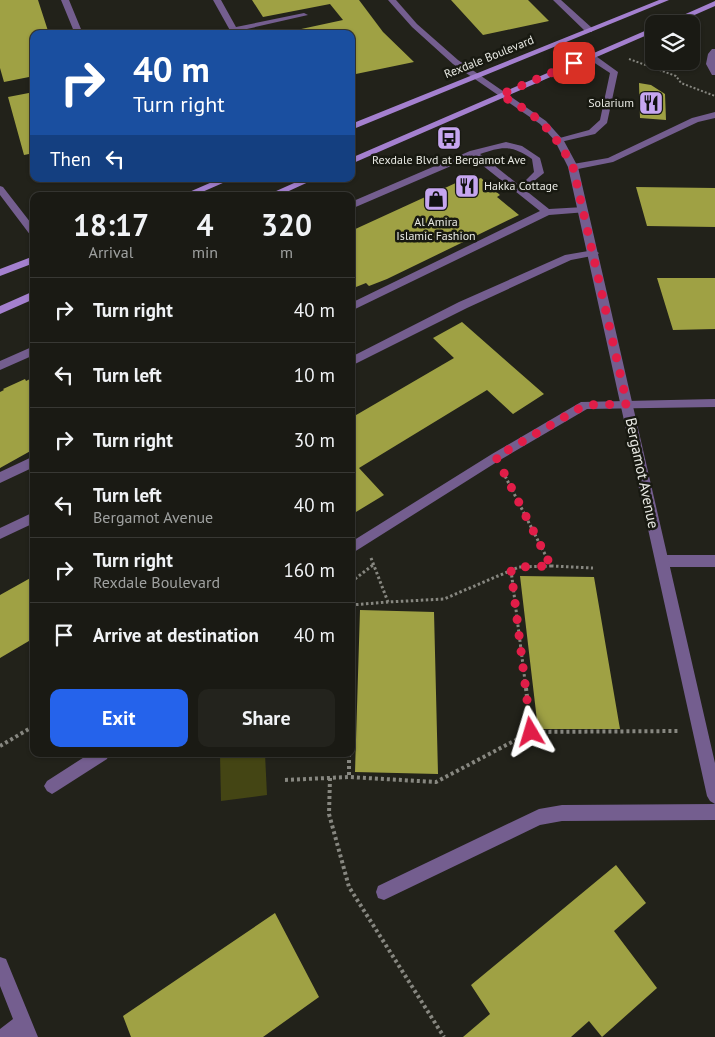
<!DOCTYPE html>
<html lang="en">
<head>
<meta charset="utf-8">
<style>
	body { margin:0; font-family:"PT Sans",sans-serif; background:#23231d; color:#f1f3f6; height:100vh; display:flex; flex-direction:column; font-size:19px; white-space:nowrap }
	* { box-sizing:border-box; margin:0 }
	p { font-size:16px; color:#9fa1a0 }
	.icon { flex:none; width:28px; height:28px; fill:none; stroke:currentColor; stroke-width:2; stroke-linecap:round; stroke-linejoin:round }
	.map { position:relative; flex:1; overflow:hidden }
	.panel { position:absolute; left:30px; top:192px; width:325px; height:565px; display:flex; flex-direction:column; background:#1a1a14; border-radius:10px; box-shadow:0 1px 4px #0004,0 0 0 1px #383834 }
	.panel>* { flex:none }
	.guide { position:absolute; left:30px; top:30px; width:325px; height:152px; border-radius:10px; box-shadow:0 1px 4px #0004,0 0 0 1px #383834; background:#1a4fa0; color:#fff; overflow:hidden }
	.fabs { position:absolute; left:645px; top:15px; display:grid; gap:10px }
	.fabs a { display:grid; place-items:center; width:55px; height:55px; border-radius:10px; background:#1a1a14; box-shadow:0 1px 4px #0004,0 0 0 1px #383834; font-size:25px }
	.pin { position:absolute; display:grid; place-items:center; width:42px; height:42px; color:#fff; margin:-21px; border-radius:10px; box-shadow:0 2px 8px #0006 }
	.me { position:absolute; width:55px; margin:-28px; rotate:353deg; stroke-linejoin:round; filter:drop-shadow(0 0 4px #0008) }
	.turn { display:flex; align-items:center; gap:18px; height:105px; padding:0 20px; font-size:22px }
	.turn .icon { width:65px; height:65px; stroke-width:2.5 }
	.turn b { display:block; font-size:35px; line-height:42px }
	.then { display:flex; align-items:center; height:48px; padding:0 20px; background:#0003; gap:10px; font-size:19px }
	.eta { display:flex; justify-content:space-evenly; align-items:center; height:85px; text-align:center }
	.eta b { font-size:30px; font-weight:700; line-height:35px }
	.button { display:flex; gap:10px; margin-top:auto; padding:10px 20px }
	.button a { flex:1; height:58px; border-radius:10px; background:#2563eb; color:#fff; font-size:20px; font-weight:700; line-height:58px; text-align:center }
	.button a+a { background:#23231d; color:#f1f3f6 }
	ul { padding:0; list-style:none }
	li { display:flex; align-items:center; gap:15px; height:65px; padding:0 20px; border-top:1px solid #383834 }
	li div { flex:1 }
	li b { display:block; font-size:19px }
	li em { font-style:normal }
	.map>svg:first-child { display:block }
	.green { fill:#444514 }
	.building { fill:#9fa144 }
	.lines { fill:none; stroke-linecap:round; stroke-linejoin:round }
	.path-far2 { stroke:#878780; stroke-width:2; stroke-dasharray:2 2; stroke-linecap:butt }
	.path-far1 { stroke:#878780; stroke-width:3; stroke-dasharray:2.5 2.5; stroke-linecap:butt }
	.path { stroke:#878780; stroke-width:4; stroke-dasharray:3 3; stroke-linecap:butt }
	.lane { fill:#745e8f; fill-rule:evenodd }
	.street { fill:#745e8f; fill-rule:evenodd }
	.secondary { fill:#a480cf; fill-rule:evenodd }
	.route { stroke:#e11d48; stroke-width:9; stroke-dasharray:0 16.2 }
	.labels { text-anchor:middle; stroke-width:5; stroke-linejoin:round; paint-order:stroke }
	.far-street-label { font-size:12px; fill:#e8e9e3; stroke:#181911 }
	.far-poi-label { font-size:12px; fill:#e8e9e3; stroke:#181911 }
	.street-label { font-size:15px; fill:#e8e9e3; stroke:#181911 }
</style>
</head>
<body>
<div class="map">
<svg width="715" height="1037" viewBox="0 0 715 1037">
	<rect width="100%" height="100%" fill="#22221a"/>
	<path class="green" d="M220,754H265L267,795L221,801Z"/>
	<path class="building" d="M0,0H38L49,34H34V76L4,82L0,68Z
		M252,0H359L383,32L414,62L351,75V34H278L343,20L330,4L263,17Z
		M451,0H528L549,21L483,35Z
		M639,83L651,85L665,94L666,120L640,118Z
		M34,92V153L24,155L8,97Z
		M471,176L476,180L481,178L500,195L497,197L519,215L387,279L369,286L366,283L351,289V231Z
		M636,187L715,188V227L647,226Z
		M657,278H715V329L673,330Z
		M462,322L544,394L513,414L487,390L359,468L384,495L351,515V418L454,358L433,338Z
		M34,377V449L0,468V392L4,390L3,389L25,379L26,381Z
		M34,576V638L0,658V595Z
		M520,576L594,577L620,729H538Z
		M360,610L434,612L438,774L355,772Z
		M616,865L646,903L614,931L657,988L602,1037L589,1021L571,1037H463L490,1014L471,985Z
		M275,913L319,997L263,1037H131L123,1016Z"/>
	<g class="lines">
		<path class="path-far2" d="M629,59L676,76L681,83L715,96"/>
		<path class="path-far1" d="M371,558L388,602L444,599L519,567L551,566L503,472
			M551,566L593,568
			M511,570L526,689
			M351,582L373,565
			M351,605L388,602
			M33,673L34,675"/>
		<path class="path" d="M526,688L531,732
			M31,727L34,716
			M0,746L34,726
			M349,754V777
			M330,778L329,814L349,887L444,1037
			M285,780L349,777L436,782L531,732L680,731"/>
		<path class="lane" d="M61,0H69L83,34H75Z
			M213,0H221L236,27L304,13L308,15L238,31L240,34H232Z
			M553,0H561L592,28V32H586Z
			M712,49H715V75H712L706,64L708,54Z
			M587,54H593L618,72L607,123L595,134L556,143V139L589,130L600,120L610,73L587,58Z
			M715,112V118L698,122L613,162L573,170L568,167L573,164L608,158L692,118Z
			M506,142L522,146L540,158L544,173L529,185L524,182L534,172L532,159C511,145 503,146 480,154L549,209L584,207L587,208V212L549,215L351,311V303L540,211L472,157L351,209V202L470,151Z
			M594,250L599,253L597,255L571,260L467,308L351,366V357L459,302L565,255Z
			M34,346V355L0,370V361Z
			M715,399V407L587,409L500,460L351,554V542L492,454L581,402Z
			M34,456V467L0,483V472Z
			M34,512V523L0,539V528Z
			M662,555H715V567H662L657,565L656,561L657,557Z
			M89,754H109L107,759L57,791L52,794L47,791L44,786L47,781Z
			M715,804V820L562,821L540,825L384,900L378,898L376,892L378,886L539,809L562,805Z
			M0,957L6,959L38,1037H0V1029L13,1019L0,986Z"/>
		<path class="street" d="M388,0H396L417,24L458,60L546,121L564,141L578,167L715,763V804L710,801L707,796L568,167L555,141L540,124L453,64L412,27Z
			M0,186L3,187L34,227V237L31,236L0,195Z"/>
		<path class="secondary" d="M659,0H669L351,130V124Z
			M715,1V6L674,24H663Z
			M654,27V32L351,164V158Z
			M219,179H232L193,196H180Z
			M303,179H315L278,196H265Z
			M34,256V263L0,276V269Z
			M34,291V299L0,314V306Z"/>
	</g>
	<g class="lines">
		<path class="route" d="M531,732L511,570L519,567L551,566L496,457L585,405L627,404L573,167C553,130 537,114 500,95L574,63"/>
	</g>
	<defs>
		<symbol id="restaurant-square" viewBox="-11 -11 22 22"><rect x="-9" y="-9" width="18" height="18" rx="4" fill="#c6a6f0" stroke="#181911"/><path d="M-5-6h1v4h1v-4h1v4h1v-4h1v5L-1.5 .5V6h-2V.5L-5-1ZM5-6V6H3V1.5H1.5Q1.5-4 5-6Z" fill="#111"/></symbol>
		<symbol id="bus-square" viewBox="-11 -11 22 22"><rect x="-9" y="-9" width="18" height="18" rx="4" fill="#c6a6f0" stroke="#181911"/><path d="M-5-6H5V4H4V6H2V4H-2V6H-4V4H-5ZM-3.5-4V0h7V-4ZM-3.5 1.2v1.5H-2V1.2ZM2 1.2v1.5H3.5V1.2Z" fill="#111"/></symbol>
		<symbol id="shop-square" viewBox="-11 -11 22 22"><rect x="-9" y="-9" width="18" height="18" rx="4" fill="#c6a6f0" stroke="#181911"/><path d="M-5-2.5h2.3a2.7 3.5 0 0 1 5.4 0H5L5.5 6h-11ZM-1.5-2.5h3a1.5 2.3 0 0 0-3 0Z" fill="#111"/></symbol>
	</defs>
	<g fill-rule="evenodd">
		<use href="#restaurant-square" x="637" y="89" width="28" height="28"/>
		<use href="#bus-square" x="435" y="124" width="28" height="28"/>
		<use href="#restaurant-square" x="453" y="172" width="28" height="28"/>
		<use href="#shop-square" x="422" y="185" width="28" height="28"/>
	</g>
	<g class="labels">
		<g class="far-street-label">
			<text transform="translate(489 57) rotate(-22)" y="4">Rexdale Boulevard</text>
		</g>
		<g class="far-poi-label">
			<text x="634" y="107" text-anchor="end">Solarium</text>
			<text x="449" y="164">Rexdale Blvd at Bergamot Ave</text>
			<text x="484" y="190" text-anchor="start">Hakka Cottage</text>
			<text x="436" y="226">Al Amira<tspan x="436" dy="14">Islamic Fashion</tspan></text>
		</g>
		<g class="street-label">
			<text transform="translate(642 473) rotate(78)" y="5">Bergamot Avenue</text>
		</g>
	</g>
</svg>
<div class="fabs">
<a><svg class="icon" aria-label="layers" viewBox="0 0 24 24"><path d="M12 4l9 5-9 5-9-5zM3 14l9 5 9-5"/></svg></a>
</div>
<div class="pin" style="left:574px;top:63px;background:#d93025"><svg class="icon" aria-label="arrive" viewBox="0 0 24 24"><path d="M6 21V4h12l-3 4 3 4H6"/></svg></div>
<svg class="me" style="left:531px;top:732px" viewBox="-20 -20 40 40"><path d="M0-17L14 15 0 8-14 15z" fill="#e11d48" stroke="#fff" stroke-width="4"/></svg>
<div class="guide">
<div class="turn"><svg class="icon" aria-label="right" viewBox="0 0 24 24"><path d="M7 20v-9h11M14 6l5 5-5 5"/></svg><div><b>40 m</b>Turn right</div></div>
<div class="then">Then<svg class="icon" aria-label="left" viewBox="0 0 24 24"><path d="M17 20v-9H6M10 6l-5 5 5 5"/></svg></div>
</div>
<section class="panel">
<div class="eta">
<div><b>18:17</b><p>Arrival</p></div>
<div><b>4</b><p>min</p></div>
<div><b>320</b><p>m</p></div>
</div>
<ul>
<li><svg class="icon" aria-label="right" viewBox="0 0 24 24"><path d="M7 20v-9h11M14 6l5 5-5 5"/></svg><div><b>Turn right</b></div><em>40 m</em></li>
<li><svg class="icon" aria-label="left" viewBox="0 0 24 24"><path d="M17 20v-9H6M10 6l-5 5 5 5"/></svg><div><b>Turn left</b></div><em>10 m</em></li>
<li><svg class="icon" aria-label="right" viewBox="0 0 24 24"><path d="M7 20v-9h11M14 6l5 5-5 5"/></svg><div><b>Turn right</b></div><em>30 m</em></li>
<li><svg class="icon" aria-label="left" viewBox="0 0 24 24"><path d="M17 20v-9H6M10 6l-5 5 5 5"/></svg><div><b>Turn left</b><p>Bergamot Avenue</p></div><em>40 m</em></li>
<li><svg class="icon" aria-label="right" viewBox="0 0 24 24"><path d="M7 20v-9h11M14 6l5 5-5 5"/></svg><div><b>Turn right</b><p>Rexdale Boulevard</p></div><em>160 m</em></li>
<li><svg class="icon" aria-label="arrive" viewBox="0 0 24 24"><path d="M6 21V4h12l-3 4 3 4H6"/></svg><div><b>Arrive at destination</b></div><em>40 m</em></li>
</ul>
<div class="button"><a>Exit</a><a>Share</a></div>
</section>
</div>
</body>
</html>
